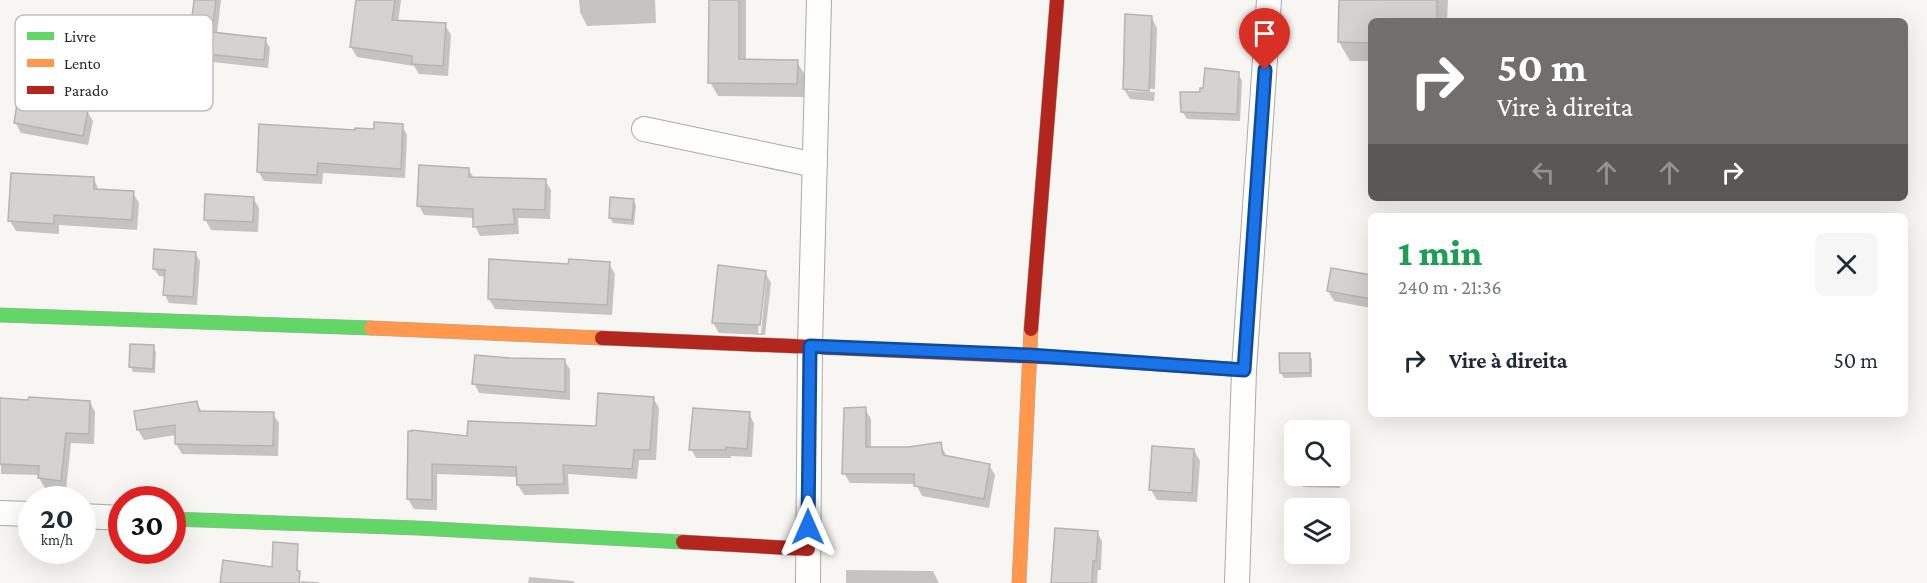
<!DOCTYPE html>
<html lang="pt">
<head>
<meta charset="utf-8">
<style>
	body { margin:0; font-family:"Crimson Pro",serif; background:#f6f6f7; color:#1f2937; height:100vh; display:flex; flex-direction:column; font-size:22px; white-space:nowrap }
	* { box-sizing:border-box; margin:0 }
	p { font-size:20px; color:#747a83 }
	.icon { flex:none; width:33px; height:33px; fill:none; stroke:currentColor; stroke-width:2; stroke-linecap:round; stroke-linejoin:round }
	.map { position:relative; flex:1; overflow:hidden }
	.sheet { position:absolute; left:1368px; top:213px; width:540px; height:204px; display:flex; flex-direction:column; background:#fff; border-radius:9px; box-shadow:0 6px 24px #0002 }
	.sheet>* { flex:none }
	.hud { position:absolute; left:1368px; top:18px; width:540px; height:183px; border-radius:9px; box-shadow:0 6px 24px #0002; background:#716f6d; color:#fff; overflow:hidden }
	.fabs { position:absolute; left:1284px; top:420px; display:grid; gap:12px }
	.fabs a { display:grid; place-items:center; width:66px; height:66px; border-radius:9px; background:#fff; box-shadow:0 6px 24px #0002; font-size:30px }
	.speed { position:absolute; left:18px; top:486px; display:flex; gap:12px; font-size:30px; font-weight:700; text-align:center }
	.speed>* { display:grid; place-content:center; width:78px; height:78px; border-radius:50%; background:#fff; box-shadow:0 6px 24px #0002; line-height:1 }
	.speed small { font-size:15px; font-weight:400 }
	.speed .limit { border:9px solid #d22; background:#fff; color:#111 }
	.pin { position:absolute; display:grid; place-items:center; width:51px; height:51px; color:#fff; margin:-62px -26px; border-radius:50% 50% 50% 0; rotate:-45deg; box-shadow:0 0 6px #0007 }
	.pin .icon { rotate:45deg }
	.me { position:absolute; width:66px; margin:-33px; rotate:0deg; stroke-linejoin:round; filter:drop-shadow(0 0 4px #0008) }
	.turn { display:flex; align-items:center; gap:21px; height:126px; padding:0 30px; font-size:27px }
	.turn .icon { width:78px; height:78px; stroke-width:2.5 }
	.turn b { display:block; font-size:42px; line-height:51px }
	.lanes { display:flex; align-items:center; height:57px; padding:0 30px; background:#0003; justify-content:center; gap:30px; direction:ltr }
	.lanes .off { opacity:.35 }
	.round { display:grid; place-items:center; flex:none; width:63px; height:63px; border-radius:9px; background:#f6f6f7 }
	.overview { display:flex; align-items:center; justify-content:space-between; height:102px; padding:0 30px }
	h1 { font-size:36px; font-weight:800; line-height:45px; color:#1e9e55 }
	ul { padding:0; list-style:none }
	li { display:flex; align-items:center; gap:18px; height:90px; padding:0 30px }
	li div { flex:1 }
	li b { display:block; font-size:22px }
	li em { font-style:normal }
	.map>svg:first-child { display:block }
	.shadow { fill:#0003; fill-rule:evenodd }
	.building { fill:#d5d3d1; stroke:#b6b4b3; stroke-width:1.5 }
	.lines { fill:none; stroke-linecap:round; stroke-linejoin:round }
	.street-casing { stroke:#acaaa8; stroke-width:26 }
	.fast-casing { stroke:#acaaa8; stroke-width:15 }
	.slow-casing { stroke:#acaaa8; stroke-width:15 }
	.jam-casing { stroke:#acaaa8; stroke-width:15 }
	.street { stroke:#fefefd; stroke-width:24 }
	.fast { stroke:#63d668; stroke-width:14 }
	.slow { stroke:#ff974d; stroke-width:14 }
	.jam { stroke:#b3261e; stroke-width:14 }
	.route-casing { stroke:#114b97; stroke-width:15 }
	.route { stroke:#1a73e8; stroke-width:10 }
	.key { fill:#fff; stroke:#bfbebe; stroke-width:1.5 }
	.key-label { font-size:16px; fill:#292725 }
</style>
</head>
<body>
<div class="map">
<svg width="1927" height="583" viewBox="0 0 1927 583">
	<rect width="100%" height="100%" fill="#f8f6f3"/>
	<path class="shadow" d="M195,0H221L217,34L265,39L270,48L268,68L195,60L190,51Z
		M357,0H401L398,22L445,25L451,35L448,76L419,74L414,66L357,57L351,47Z
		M579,0H655L656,23L587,26L580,12Z
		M710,0H746V61L797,62L805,75L804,97L718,96L710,82Z
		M1340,0H1448L1447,21H1371V61H1350L1339,42Z
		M1127,16L1151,17L1157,28L1155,89L1128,88V91L1155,92L1154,101L1130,99L1124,89Z
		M1238,73L1242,81L1240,121L1187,119L1182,111L1202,93Z
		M87,111L93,121L88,145L21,133L15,122Z
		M402,126L407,135L405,178L323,173L322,184L264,181L258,171L356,131L375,130Z
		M468,169L474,178L545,180L551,190L550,219L518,218L519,234L480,236L475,226V218L424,215L419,206Z
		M94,179L99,191L133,193L139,203L137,230L59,225V234L16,231L10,221Z
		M253,198L259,208L258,232L211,230L205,219Z
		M612,198L633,200L636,205L634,225L613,223L610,218Z
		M195,253L200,261L197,305L169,303L165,295L166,277L159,276L154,269Z
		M609,264L615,274L612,315L495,309L489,299L570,265Z
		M720,267L765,272L771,283L765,335L719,333L713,323ZM763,280H766L761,333H758Z
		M1371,277V308L1334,301L1328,291Z
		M153,347L156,352L155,373L133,372L131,367Z
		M1309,354L1312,359V377L1284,378L1281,373Z
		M564,360L570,369V400L479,393L474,383Z
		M653,398L659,408L656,460H639L637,479L568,474L569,494L524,495L518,485V477L437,474V510L414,509L408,499L409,432L469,438L598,428Z
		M0,399L90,402L95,412L94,444L71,443L66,490L45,488L39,478L40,475L1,474Z
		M197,403L202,412L273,414L279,423L278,456L182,454L176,444V435L144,440L138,430Z
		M865,409L871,419V448L909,449L940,444L947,457L989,465L995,475L989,508L922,496L916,484L850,483L844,473Z
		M749,414L754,423L752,457L731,456V458H696L691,449Z
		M1340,445V488L1303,487L1297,476H1340Z
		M1194,450L1200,461L1197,502L1157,500L1151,490Z
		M1097,532L1102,541L1101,570H1098L1097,583H1053Z
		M846,570L933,571L939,583H846Z
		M529,577L573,581L575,583H528Z
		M301,581L319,582V583H300Z"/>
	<path class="building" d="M194,0H216L212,32L266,38L264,60L188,52Z
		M356,0H395L392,20L446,23L443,66L412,64V56L350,47Z
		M709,0H739V59L798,60L797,84L708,83Z
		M1339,0H1437V21H1371V43L1338,42Z
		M1125,14L1152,16L1149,91L1123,89Z
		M1205,68L1239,72L1237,114L1181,112L1180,92H1200V88H1203Z
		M18,97L88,110L83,136L14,123Z
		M374,122L403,124L401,169L318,163L317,175L257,172L259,124L355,130V128L374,129Z
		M419,165L469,168V177L546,179L545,210L513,209L515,224L473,227V209L417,206Z
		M11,173L94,177V189L134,191L132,220L54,215V224L8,221Z
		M205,194L254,197L253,222L204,220Z
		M610,197L634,199L632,220L609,218Z
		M154,249L196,252L193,297L163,295L165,270L153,269Z
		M489,259L568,264L569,259L610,262L607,305L488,299Z
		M718,265L766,271L760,325L712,323Z
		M1331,268L1371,275V299L1327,291Z
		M130,344L154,345L153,369L129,367Z
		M1279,353H1310V373H1280Z
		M475,355L510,358L565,359V392L472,384Z
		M598,393L654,397L650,450H634L632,469L563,465L564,484L517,485L516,467L432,464V500L407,499L408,431H412V430L467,436L468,421L596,426Z
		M29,397L90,401L89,434L66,433L61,481L38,478L39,466L0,464V398L28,400Z
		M197,401L199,411L274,412L273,446L175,444V425L137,430L134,411Z
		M866,407V447H909L941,442L943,455L990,464L984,499L914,486V474H842L844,408Z
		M693,408L750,412L747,449L726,447V450H689Z
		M1152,446L1194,449L1192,493L1149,490Z
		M1055,528L1098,531L1096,561H1093L1092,583H1051Z
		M273,542L298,544L297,570L300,571L299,583H220L223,560L272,567Z"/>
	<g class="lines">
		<defs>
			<path id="street" d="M644,129L815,165
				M0,513L32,514
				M82,516L122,518
				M808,583L810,346L819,0
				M1237,583L1244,370L1269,0"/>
			<path id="fast" d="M0,315L371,328
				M172,519L417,528L683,542"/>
			<path id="slow" d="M371,328L602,338
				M1070,358L1244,370
				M1019,583L1031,329"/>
			<path id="jam" d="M1031,329L1057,0
				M602,338L1070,358
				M683,542L808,549"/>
		</defs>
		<use href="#street" class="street-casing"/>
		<use href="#fast" class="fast-casing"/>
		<use href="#slow" class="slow-casing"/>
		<use href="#jam" class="jam-casing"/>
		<use href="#street" class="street"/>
		<use href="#fast" class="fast"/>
		<use href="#slow" class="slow"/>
		<use href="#jam" class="jam"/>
	</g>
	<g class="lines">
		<defs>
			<path id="route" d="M808,527L810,346L1029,355L1244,370L1265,70"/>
		</defs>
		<use href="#route" class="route-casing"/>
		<use href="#route" class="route"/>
	</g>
	<rect x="15" y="15" width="198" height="96" rx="9" class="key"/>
	<rect x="27" y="32" width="27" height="8" fill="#63d668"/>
	<rect x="27" y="59" width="27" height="8" fill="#ff974d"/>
	<rect x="27" y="86" width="27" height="8" fill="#b3261e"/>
	<g class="key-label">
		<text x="64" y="42">Livre</text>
		<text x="64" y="69">Lento</text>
		<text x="64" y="96">Parado</text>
	</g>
</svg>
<div class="fabs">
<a><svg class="icon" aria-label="search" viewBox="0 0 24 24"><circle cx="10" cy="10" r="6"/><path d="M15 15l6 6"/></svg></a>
<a><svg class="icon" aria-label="layers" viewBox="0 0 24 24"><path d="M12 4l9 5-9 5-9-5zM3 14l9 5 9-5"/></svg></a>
</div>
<div class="speed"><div>20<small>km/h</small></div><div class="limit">30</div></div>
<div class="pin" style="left:1265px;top:70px;background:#d93025"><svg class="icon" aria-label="arrive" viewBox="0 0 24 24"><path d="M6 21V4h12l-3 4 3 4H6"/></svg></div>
<svg class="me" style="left:808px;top:527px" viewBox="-20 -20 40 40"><path d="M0-17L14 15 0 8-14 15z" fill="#1a73e8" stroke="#fff" stroke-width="4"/></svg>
<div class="hud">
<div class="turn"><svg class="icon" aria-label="right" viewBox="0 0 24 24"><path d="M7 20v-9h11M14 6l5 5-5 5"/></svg><div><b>50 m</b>Vire à direita</div></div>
<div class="lanes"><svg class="icon off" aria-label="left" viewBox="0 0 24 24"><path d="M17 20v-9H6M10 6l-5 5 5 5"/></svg><svg class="icon off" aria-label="ahead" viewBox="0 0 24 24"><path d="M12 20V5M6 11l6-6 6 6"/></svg><svg class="icon off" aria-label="ahead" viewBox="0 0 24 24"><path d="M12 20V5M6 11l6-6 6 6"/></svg><svg class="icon" aria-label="right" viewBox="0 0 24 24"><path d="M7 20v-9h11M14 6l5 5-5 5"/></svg></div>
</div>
<section class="sheet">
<div class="overview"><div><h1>1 min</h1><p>240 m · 21:36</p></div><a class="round"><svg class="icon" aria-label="close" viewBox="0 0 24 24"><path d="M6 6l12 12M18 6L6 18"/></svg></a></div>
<ul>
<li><svg class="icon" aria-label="right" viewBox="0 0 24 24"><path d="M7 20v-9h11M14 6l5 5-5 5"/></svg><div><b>Vire à direita</b></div><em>50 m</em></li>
</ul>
</section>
</div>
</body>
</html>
